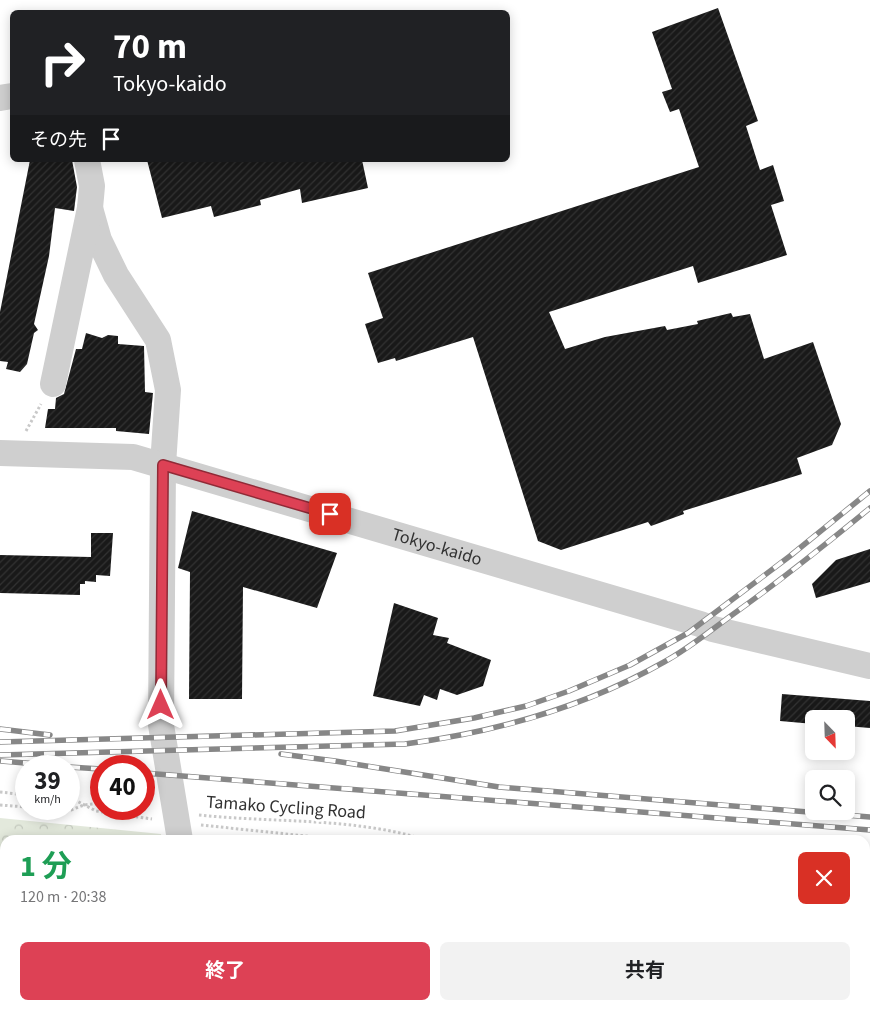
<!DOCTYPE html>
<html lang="ja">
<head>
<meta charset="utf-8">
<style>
	body { margin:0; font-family:"Source Sans 3","Noto Sans JP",sans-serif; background:#f2f2f2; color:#202124; height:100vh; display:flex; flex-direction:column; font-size:19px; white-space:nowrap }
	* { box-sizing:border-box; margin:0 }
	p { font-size:16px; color:#757577 }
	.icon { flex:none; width:28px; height:28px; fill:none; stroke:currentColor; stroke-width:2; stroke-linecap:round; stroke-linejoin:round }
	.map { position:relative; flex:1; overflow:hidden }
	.details { position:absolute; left:0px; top:835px; width:870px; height:175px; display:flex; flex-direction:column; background:#fff; border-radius:15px 15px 0 0; box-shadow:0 2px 12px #0003 }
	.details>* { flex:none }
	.banner { position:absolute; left:10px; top:10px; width:500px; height:152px; border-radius:8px; box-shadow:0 2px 12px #0003; background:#202124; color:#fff; overflow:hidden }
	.needle { width:32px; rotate:157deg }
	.controls { position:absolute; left:805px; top:710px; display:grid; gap:10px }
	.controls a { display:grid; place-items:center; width:50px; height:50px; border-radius:8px; background:#fff; box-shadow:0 2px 12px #0003; font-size:25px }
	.speed { position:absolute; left:15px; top:755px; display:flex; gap:10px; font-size:25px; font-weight:700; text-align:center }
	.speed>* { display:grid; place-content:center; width:65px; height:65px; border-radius:50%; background:#fff; box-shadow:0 2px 12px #0003; line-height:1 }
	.speed small { font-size:12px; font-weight:400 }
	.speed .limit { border:8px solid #d22; background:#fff; color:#111 }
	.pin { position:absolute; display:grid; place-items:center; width:42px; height:42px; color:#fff; margin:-21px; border-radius:10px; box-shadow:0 2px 8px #0006 }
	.me { position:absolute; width:55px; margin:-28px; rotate:0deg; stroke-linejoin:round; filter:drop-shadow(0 0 4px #0008) }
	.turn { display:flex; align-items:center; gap:18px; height:105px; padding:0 20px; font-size:22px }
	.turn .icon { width:65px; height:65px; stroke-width:2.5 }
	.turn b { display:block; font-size:35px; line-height:42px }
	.then { display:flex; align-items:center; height:48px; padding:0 20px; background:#0003; gap:10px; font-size:19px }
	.round { display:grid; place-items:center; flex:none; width:52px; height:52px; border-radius:8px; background:#f2f2f2 }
	.head { display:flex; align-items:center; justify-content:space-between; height:85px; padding:0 20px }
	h1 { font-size:30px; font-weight:700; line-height:38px; color:#1e9e55 }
	.action { display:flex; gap:10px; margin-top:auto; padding:10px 20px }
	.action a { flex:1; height:58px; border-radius:8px; background:#dd4155; color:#fff; font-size:20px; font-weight:700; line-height:58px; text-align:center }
	.action a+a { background:#f2f2f2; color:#202124 }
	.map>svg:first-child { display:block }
	.park { fill:url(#park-crowns) }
	.building { fill:url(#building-hatch) }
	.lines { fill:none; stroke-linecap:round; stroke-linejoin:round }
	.path { stroke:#c9c9c9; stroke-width:3; stroke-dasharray:2.5 2.5; stroke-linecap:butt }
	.minor { stroke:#cfcfcf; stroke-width:26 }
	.rail-casing { stroke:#878787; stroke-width:5.5 }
	.rail { stroke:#fff; stroke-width:4; stroke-dasharray:11; stroke-linecap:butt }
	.route-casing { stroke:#902a37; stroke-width:12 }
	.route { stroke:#dd4155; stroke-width:9 }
	.labels { text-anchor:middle; stroke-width:5; stroke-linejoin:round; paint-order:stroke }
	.street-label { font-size:18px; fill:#323232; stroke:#fff }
</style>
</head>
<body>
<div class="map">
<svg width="870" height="1010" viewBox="0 0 870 1010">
	<defs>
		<pattern id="park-crowns" width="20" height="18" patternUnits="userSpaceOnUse" patternTransform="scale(1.25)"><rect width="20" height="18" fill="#e3e9dc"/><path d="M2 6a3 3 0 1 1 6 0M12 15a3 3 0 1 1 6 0" fill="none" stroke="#c3c8bd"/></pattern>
		<pattern id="building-hatch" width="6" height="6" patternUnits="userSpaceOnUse" patternTransform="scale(1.25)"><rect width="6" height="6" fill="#191919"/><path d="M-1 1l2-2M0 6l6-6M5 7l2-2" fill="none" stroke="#323232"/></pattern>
	</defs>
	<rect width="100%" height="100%" fill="#fff"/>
	<path class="park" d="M0,818L161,834L162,840H5V960H0Z
		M865,907H870V1010H682V1005H865Z
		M507,1005H680V1010H507Z"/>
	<path class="building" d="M718,8L758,121L746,126L760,170L773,165L784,201L771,205L787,255L698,283L693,266L549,312L565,349L605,337L665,326L667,330L698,324L697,321L731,313L733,317L750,314L764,359L813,342L841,424L832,445L797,458L802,474L683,511L684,514L651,526L648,522L561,550L538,541L473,337L396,361L395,358L378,363L365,324L383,318L368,273L699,167L679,109L670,112L662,92L672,89L652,32Z
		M30,160H72L77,187L74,211L55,208L49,256L34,324L38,330L34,333L27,364L20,372L6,369L8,362L0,361V312Z
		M147,160H362L368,188L302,203L300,189L260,200L261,205L214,217L211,206L162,218Z
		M86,333L102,338L108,335L118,336V344L144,346L145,392L153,393L149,434L116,431V428H45L48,409H55L56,398L64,394L76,349H82Z
		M192,511L337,553L317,608L243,587L242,699H189L190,572L178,568Z
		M91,533H113L110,576L96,575V582L85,581V584H80V595L0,593V555L91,557Z
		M870,549V582L816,598L812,584L836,560Z
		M394,603L438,618L433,635L449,638L447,643L491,660L483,686L457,695L440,689L437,700L424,695L420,706L373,696Z
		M782,694L870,701V728L846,726V719H814V724L780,721Z"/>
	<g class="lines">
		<path class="path" d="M26,431L41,404
			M0,792L26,795
			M69,799L75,800L96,811L152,819
			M0,805L26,807
			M46,809L71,810L84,805L101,803
			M199,815C274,823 353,817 426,840
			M201,825L344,840
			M865,886L870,887
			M865,897L870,898"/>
		<g class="minor">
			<path d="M0,98L12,96"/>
			<path d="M90,208L99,240L116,275L158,340L168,390L163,465L161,725L180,840"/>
			<path d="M53,384L90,208L92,186L87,160"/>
			<path id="s1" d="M0,453L133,457L700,624L713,629L870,666"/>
			<path d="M193,1005L194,1010"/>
		</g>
		<defs>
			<path id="rail" d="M0,729L50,735
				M0,742L395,731L474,718L526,706L569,691L630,665L688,633L790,556L870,491
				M281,754L335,761L499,787L870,817
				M0,755L405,744C496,732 583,708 664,662C688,649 710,631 732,615C780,581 825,545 870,508
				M1,761L61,766
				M69,767L101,769
				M144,773L870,830"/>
		</defs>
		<use href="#rail" class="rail-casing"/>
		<use href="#rail" class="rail"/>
	</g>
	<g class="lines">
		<defs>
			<path id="route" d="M161,705L163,465L330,514"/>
		</defs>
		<use href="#route" class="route-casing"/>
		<use href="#route" class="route"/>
	</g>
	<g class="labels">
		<g class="street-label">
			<text dy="6" stroke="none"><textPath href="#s1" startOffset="450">Tokyo-kaido</textPath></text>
			<text transform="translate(286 807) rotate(4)" y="6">Tamako Cycling Road</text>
		</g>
	</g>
</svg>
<div class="controls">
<a><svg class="needle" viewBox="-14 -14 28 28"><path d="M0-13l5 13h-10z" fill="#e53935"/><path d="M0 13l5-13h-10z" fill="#757577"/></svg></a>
<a><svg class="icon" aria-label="search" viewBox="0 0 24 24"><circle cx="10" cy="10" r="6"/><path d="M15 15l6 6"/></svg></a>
</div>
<div class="speed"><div>39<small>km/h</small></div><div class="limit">40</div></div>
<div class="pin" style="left:330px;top:514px;background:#d93025"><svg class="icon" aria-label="arrive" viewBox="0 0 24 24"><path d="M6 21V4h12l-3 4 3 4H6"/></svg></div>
<svg class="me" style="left:161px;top:705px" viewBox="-20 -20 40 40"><path d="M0-17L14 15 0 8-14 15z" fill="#dd4155" stroke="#fff" stroke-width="4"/></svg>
<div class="banner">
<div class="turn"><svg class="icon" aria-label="right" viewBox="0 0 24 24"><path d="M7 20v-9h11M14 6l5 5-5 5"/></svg><div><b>70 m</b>Tokyo-kaido</div></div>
<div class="then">その先<svg class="icon" aria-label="arrive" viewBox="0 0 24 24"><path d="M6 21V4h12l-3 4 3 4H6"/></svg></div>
</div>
<section class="details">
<div class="head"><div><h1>1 分</h1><p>120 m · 20:38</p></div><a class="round" style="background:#d93025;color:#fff"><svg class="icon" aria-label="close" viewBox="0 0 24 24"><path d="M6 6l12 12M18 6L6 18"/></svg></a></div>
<div class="action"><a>終了</a><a>共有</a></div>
</section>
</div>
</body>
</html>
